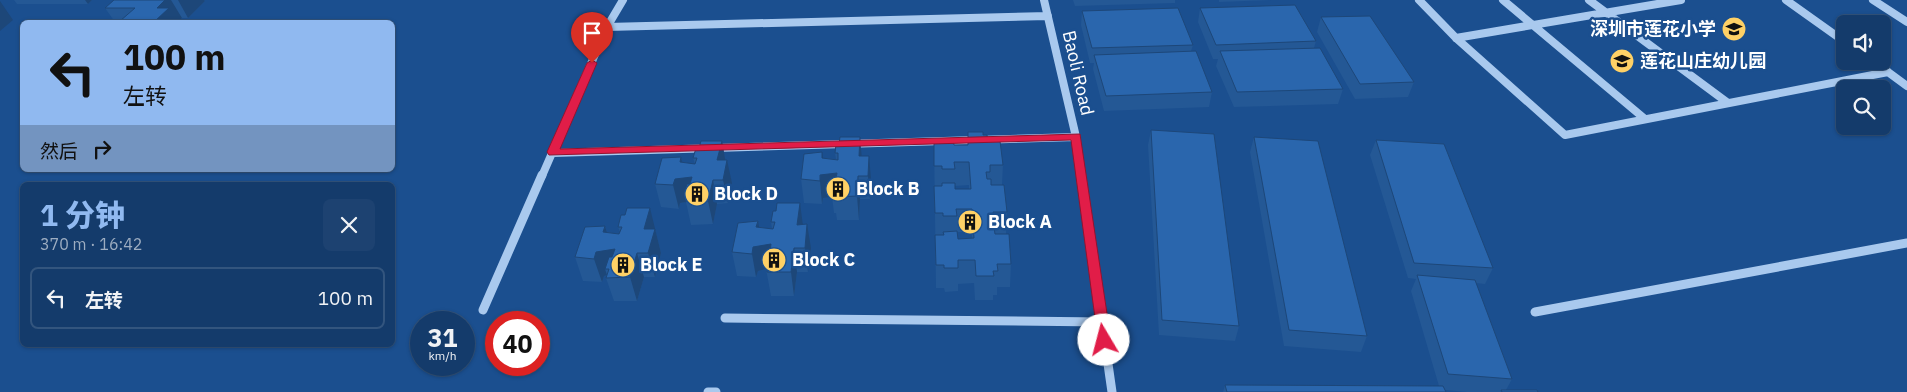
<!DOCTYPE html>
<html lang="zh">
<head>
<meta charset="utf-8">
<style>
	body { margin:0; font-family:"IBM Plex Sans","Noto Sans SC",sans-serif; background:#1d4271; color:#f1f3f6; height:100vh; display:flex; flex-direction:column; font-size:19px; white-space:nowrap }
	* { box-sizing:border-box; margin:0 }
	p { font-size:16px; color:#9dadc1 }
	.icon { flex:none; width:28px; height:28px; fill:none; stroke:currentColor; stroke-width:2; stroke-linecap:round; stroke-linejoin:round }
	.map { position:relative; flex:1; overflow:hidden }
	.panel { position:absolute; left:20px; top:182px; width:375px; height:165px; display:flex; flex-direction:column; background:#143b6b; border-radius:8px; box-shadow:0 1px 4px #0004,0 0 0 1px #33557e }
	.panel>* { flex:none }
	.guide { position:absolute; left:20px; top:20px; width:375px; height:152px; border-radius:8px; box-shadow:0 1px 4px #0004,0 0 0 1px #33557e; background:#90b9f0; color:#111; overflow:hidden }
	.tools { position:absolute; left:1836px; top:15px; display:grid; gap:10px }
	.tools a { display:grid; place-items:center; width:55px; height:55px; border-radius:8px; background:#143b6b; box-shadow:0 1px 4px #0004,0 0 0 1px #33557e; font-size:25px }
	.speed { position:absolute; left:410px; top:311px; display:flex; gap:10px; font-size:25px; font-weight:700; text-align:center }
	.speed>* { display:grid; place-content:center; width:65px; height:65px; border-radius:50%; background:#143b6b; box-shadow:0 1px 4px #0004,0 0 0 1px #33557e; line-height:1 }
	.speed small { font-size:12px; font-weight:400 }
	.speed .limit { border:8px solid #d22; background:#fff; color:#111 }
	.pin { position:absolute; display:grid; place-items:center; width:42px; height:42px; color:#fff; margin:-51px -21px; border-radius:50% 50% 50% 0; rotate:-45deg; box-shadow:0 0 5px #0007 }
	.pin .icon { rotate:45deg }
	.me { position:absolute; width:55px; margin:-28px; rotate:352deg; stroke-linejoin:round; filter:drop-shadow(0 0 4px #0008) }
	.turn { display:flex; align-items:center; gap:18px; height:105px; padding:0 20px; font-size:22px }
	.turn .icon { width:65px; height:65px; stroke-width:2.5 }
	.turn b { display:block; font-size:35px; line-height:42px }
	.then { display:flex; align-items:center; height:48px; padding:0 20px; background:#0003; gap:10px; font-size:19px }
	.round { display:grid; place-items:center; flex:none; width:52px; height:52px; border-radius:8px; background:#1d4271 }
	.headline { display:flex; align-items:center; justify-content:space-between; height:85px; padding:0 20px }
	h1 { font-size:30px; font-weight:800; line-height:38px; color:#90b9f0 }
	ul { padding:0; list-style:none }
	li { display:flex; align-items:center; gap:15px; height:62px; margin:0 10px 8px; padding:0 10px; border:2px solid #33557e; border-radius:8px }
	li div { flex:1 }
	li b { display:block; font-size:19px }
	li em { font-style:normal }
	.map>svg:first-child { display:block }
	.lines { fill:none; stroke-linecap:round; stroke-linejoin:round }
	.minor-far1 { stroke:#a9c9ee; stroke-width:8 }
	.minor { stroke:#a9c9ee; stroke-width:9 }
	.wall { fill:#245895; fill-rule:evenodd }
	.shaded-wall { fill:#1d4779 }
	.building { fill:#2a66ad; stroke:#1d4779 }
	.route { fill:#e11d48; stroke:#92132f }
	.labels { text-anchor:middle; stroke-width:5; stroke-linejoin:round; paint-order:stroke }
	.poi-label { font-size:18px; font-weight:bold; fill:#fff; stroke:#1b4f8f; text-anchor:start }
	.street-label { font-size:18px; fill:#fff; stroke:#1b4f8f }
</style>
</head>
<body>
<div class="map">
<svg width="1907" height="392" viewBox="0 0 1907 392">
	<rect width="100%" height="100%" fill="#1b4f8f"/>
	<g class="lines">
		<path class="minor-far1" d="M1044,0L1076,137L1081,176
			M1419,0L1456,38L1565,135L1888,72
			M1503,0L1645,119
			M1589,0L1728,103
			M1786,0L1845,42
			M1873,0L1907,22
			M607,27L1048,16
			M1456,38L1681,0
			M1873,61L1907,86
			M553,153L1076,137
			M542,176L607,27L623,0"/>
		<path class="minor" d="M1081,175L1112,392
			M483,310L542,175
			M1535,312L1907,243
			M725,318L1102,322
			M708,392H716"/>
	</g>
	<path class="wall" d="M14,0H92L88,4H17Z
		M114,0H204L205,1L188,18H182L177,22H178H115L105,8Z
		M1073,0H1175V3L1075,6Z
		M1219,0H1271L1219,2Z
		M1200,8L1316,41L1314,48L1343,89L1338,104L1234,107L1216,66L1218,59H1213L1198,22Z
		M1082,11L1193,45L1191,51L1212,92L1209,107L1104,111L1093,69L1094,63H1090L1081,25Z
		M1321,17L1414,82L1408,97L1355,99L1317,32Z
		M1151,130L1239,326L1235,341L1159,335L1148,145Z
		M968,132L983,135L988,141L1003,165L1002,185L1007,212L1006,234L1011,264L1010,287H997V295H993V300H975L974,283L958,284V291L945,292L944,288H936L934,142L954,145H968ZM969,185V189H955V186ZM957,232H972V238L958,239Z
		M1254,137L1367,336L1361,352L1284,346L1250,152Z
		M1376,140L1493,268L1485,284L1476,283L1512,379L1506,390L1538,392H1467L1445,390L1446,392H1223L1225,385L1439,386L1411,291L1416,279L1408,278L1370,155Z
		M722,141L725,160L732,183L728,203L717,204L713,224L691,225L686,202L680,203L679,209L661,207L655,184L681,157L682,162L695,164L693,158L699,148Z
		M839,144L862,156L871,179L870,199H860L859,220H837L836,213H834L832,197L823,198L822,204L804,203L801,179L823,158L836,159L835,153Z
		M621,215L656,231V233L661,253L655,277H644L637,301H614L606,278L607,275L604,276L602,282L583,281L575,257L605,226L607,232L619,234L620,232L618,227Z
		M771,222L802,225L811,248L808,272H797L794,296H771L766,269L758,271L756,277L737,276L732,252L759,227L772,229Z"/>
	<path class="shaded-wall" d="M85,0H92L88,4Z
		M165,0H171L182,18L177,22H178H155V21L157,8Z
		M178,0H204L205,1L188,18Z
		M0,1L13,20L0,31Z
		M860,137L862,160L859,156Z
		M722,141L726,164L717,160Z
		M822,152L825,174L837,173L835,189H832V197L823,198L822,204L820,181Z
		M869,156L871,179L870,199L868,176Z
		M681,157L686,178L692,177L688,194H684L686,202L680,203L679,209L673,185Z
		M727,160L732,183L728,203L723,180Z
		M858,176L860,199L859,220L857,196Z
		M713,180L717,204L713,224L708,201Z
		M800,203L803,226L797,225Z
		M650,208L661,253L655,277L648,253L644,229Z
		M758,221L762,244H771L768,264H765L766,269L758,271L756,277L752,254Z
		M807,224L811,248L808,272L805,248Z
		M605,226L612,249H615L609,269H605L607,275L604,276L602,282L594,259Z
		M794,248L797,272L794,296L791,272Z
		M637,253L644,277L637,301L630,277Z"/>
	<path class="building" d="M114,0H165L157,8H169L155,21H120L135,8H105Z
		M1295,5L1316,41L1216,45L1200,8Z
		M1178,8L1193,45L1092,48L1082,11Z
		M1370,16L1414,82L1360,84L1321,17Z
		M1320,48L1343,89L1237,92L1220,51Z
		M1196,51L1212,92L1106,96L1094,55Z
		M1151,130L1214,134L1239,326L1162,320Z
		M968,132H983V135H987L988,141H1000L1003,165H990V172H986L987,179H991V185H1004L1007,212H993L994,219H989L990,227H994L995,234H1009L1011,264H997L998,271H993L994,276H976L975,260H958V268H944V265H936L935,235H944L943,232L957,231L958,239L974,238L972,209H956L957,216H943V213H935L934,186H942V183H955V189H971L969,162H954L955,169H942V166H934V142L953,139L954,145H968Z
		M840,137H860L859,156H869L868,176H858L857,196L835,197V189H832L833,179H836L837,173L820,175V181L801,179L804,154L822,152V158L838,160V153H835L836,144H839Z
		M1254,137L1318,141L1367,336L1289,330Z
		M1376,140L1444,144L1493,268L1414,263Z
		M701,141H722L717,160H727L723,180H713L708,201H686L688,194H684L687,184H690L692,177L675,179L673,185L655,184L662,158L681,157L680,162L695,164L697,158H693L696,148H699Z
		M777,203H800L797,225L807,224L805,248H794L791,272H767L768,264H765L766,252H770L771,244L753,247L752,254L732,252L738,223L758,221L756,227L773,229L775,222H771L773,211H776Z
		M627,208H650L644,229H655L648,253H637L630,277L606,278L609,269H605L609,257H612L615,249L596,252L594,259L575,257L585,227L605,226L603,232L619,234L622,227H618L621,215H625Z
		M1417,275L1475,280L1512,379L1448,374Z
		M1225,385L1443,386L1446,392H1227Z
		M1501,390H1537L1538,392H1502Z"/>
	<path class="route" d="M592,60L597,63L560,149L1080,134L1111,340L1109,343H1100L1098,340L1071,140L549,155L547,152L587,63Z"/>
	<defs>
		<symbol id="school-disc" viewBox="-11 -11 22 22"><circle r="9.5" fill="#ffd166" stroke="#1b4f8f"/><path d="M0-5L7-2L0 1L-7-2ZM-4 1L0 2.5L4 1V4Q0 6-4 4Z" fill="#111"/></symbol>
		<symbol id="building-disc" viewBox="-11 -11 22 22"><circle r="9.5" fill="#ffd166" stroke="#1b4f8f"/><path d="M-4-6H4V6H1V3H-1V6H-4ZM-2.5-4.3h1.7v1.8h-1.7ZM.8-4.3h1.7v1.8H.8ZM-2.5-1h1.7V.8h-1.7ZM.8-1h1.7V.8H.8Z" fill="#111"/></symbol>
	</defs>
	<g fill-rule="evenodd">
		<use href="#school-disc" x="1720" y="15" width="28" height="28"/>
		<use href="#school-disc" x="1608" y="47" width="28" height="28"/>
		<use href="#building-disc" x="824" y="175" width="28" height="28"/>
		<use href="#building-disc" x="683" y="180" width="28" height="28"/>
		<use href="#building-disc" x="956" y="208" width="28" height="28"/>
		<use href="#building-disc" x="760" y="246" width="28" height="28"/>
		<use href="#building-disc" x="609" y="251" width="28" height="28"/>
	</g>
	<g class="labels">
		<g class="poi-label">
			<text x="1716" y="35" text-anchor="end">深圳市莲花小学</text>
			<text x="1640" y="67">莲花山庄幼儿园</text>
			<text x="856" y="195">Block B</text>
			<text x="714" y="200">Block D</text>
			<text x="988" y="228">Block A</text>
			<text x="792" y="266">Block C</text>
			<text x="640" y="271">Block E</text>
		</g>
		<g class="street-label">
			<text transform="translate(1078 73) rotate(77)" y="6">Baoli Road</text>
		</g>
	</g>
</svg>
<div class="tools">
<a><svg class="icon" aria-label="sound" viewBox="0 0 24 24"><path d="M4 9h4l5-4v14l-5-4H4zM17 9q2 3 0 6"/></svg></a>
<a><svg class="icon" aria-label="search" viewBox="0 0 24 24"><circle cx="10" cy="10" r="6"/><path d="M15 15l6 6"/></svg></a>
</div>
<div class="speed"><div>31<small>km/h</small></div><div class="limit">40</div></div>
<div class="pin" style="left:592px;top:63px;background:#d93025"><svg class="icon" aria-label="arrive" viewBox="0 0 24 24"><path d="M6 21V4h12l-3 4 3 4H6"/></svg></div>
<svg class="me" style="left:1104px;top:340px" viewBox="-20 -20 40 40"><circle r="19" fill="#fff"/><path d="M0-13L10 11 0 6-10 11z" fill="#e11d48"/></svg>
<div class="guide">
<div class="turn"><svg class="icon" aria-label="left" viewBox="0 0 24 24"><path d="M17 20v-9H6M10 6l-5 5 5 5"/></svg><div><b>100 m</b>左转</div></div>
<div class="then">然后<svg class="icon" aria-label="right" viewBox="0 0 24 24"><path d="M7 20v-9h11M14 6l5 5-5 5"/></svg></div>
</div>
<section class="panel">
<div class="headline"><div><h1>1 分钟</h1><p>370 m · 16:42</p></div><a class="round"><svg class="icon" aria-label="close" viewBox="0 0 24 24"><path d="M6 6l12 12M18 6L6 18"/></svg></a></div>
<ul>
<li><svg class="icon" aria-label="left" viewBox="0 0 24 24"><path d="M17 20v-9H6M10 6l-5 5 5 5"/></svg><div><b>左转</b></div><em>100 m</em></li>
</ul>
</section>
</div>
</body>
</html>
